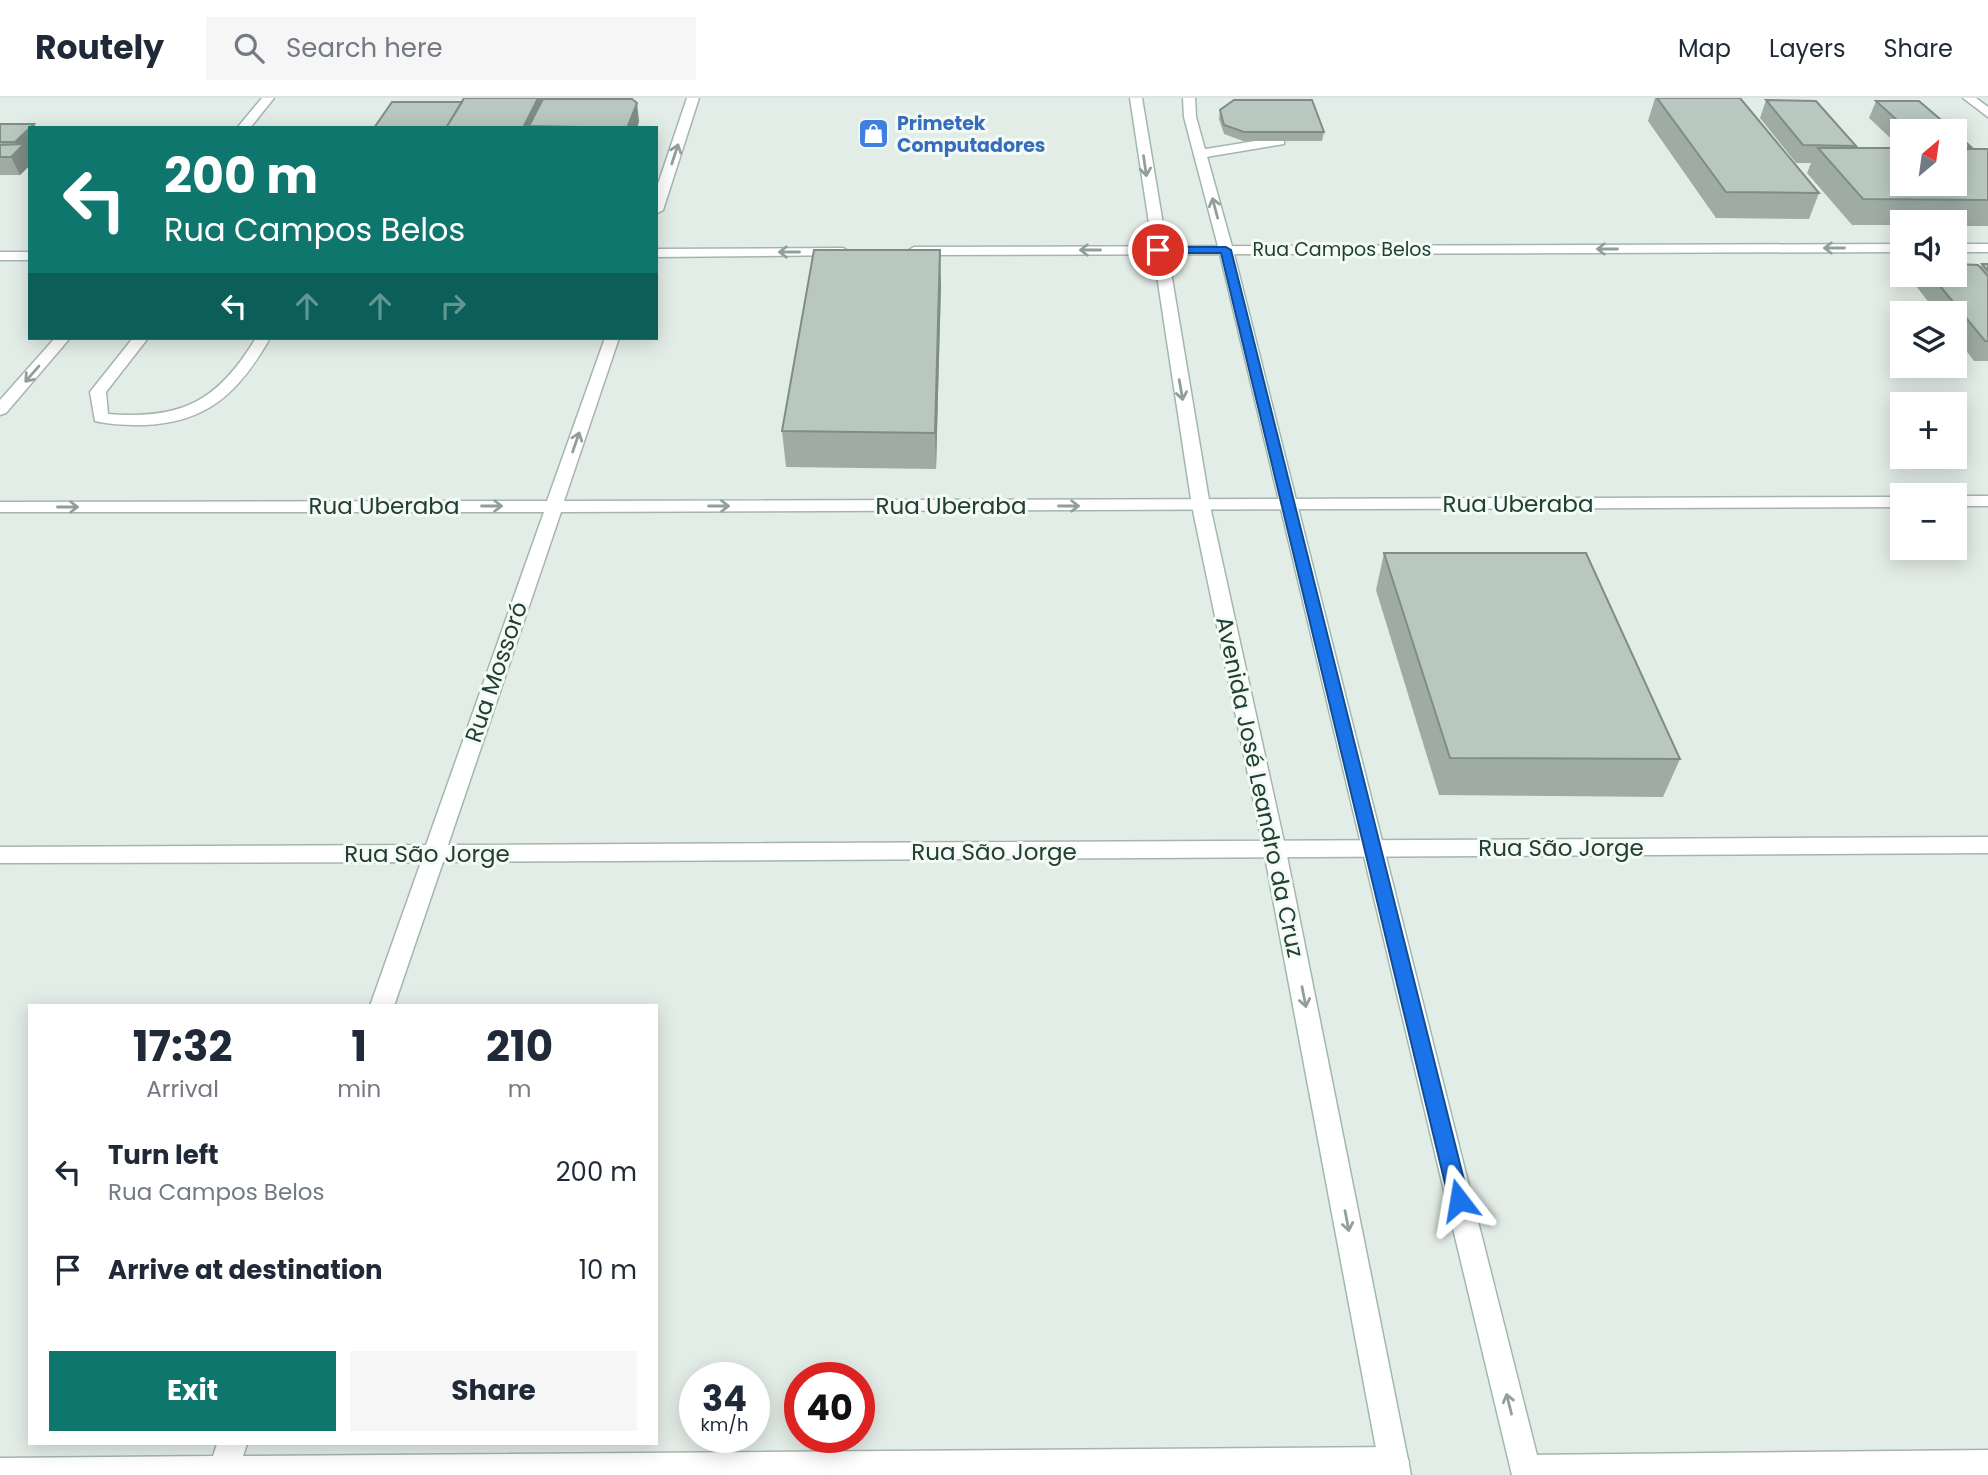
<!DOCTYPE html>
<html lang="en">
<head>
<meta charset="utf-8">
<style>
	body { margin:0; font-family:Poppins,sans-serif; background:#f6f6f7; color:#1f2937; height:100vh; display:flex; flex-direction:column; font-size:26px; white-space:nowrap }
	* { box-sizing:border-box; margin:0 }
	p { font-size:23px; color:#747a83 }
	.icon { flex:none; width:38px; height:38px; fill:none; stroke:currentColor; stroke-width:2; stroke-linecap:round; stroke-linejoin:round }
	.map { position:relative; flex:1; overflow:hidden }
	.details { position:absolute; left:28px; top:906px; width:630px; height:441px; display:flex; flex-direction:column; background:#fff; border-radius:0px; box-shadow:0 4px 18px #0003 }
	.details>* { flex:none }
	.hud { position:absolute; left:28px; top:28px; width:630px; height:214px; border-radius:0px; box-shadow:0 4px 18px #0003; background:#0f766e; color:#fff; overflow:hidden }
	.needle { width:46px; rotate:29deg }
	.fabs { position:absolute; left:1890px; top:21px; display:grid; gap:14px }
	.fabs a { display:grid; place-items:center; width:77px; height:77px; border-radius:0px; background:#fff; box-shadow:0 4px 18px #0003; font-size:35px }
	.speed { position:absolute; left:679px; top:1264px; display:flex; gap:14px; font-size:35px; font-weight:700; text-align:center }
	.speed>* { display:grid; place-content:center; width:91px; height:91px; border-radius:50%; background:#fff; box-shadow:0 4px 18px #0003; line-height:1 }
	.speed small { font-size:18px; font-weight:400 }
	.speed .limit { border:10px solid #d22; background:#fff; color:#111 }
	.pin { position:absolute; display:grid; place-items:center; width:60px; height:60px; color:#fff; margin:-30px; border:4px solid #fff; border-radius:50%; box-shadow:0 2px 7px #0007 }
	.me { position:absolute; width:77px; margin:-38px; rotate:346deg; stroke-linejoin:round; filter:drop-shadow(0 0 5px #0008) }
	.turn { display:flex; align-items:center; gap:24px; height:147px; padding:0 21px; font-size:32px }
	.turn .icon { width:91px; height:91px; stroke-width:2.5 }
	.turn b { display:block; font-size:49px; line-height:60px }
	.lanes { display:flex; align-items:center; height:66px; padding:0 21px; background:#0003; justify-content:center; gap:35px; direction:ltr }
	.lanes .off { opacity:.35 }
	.eta { display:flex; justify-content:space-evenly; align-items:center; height:119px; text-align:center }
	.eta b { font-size:42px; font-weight:700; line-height:49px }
	.action { display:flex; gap:14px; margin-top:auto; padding:14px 21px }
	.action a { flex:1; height:80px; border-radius:0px; background:#0f766e; color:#fff; font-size:28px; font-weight:700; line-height:80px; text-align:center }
	.action a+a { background:#f6f6f7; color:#1f2937 }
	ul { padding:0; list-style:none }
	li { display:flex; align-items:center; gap:21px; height:98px; padding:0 21px }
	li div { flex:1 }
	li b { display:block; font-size:26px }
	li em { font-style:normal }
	header { display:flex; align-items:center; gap:42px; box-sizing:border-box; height:98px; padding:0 35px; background:#fff; border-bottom:2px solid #e0e1e3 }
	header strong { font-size:33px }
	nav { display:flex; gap:38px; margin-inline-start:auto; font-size:24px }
	.search { width:490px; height:63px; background:#f6f6f7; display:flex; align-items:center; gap:18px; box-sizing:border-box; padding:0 24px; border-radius:0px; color:#747a83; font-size:26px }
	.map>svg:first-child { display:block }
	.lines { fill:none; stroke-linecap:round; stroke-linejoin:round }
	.lane-casing { stroke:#a5b5ad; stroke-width:3 }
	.street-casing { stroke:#a5b5ad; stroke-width:3 }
	.secondary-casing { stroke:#a1b9ad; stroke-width:3 }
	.lane { fill:#fff; fill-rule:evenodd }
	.street { fill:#fff; fill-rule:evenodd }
	.secondary { fill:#fff; fill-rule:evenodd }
	.wall { fill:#9eaca5 }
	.shaded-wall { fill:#818c86 }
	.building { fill:#b8c8c0; stroke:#818c86; stroke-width:2 }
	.oneway { stroke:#909f99 }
	.route { fill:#1a73e8; stroke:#114b97; stroke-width:2 }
	.labels { text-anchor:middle; stroke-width:6; stroke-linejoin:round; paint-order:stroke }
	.far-shop-label { font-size:19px; font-weight:bold; fill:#366cbe; stroke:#f4faf6; text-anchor:start }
	.far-street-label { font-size:19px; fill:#223f33; stroke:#f4faf6 }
	.street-label { font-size:23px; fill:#223f33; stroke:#f4faf6 }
</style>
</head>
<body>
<header>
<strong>Routely</strong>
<div class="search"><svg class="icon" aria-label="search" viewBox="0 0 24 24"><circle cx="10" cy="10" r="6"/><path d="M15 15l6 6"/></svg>Search here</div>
<nav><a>Map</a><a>Layers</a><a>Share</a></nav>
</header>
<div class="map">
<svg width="1988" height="1377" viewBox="0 0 1988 1377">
	<rect width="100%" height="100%" fill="#e3ede7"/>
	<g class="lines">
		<defs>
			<path id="lane" d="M1280,39L1284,40V46L1200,60L1194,56L1200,52Z
				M133,240H148L106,294L108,316C182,322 218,303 256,240H270C240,293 208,325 144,327C128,327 111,327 95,323L90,294Z"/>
			<path id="street" d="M262,0H274L250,30H237Z
				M687,0H699L663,112L656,116V92Z
				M1963,0H1976L1988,9V19Z
				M1902,146V154L914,157L907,153L914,149Z
				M1955,146H1988V154H1955Z
				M843,150L850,154L848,157L656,159V151Z
				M0,154H30V162H0Z
				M55,240H70L6,315L0,317V302Z
				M605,240H619L564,403L1902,399V409L561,414L448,747L1988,739V755L443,764L394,908H370L421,764L0,765V749L426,747L544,414H0V404L547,403Z
				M1955,398H1988V408H1955Z
				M217,1346H247L243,1358L1394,1349L1405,1353L1409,1364L1405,1375L1399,1377H0V1360L213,1358Z
				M1988,1352V1377H1513L1511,1372L1515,1361L1526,1357Z"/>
			<path id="secondary" d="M1130,0H1142L1210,408L1286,753L1411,1377H1381L1264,753L1192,408Z
				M1183,0H1195L1196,19L1233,152L1542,1377H1512L1219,152L1184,19Z"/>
		</defs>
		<use href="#lane" class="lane-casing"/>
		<use href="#street" class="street-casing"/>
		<use href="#secondary" class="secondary-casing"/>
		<use href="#lane" class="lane"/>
		<use href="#street" class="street"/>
		<use href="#secondary" class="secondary"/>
	</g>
	<path class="wall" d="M464,0H550V1L639,23L637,30H374L462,4Z
		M1655,0H1740L1819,95L1809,121L1716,120L1648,23Z
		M1766,2L1856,48L1855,50H1901L1869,20L1876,3L1954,33H1902V86H1955V34L1971,49L1970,51H1988V128H1955V124H1902V127H1852L1807,75L1811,65H1796L1760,20Z
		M1220,12L1324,34L1322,43H1243L1224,36L1219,21Z
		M0,26L30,58V67L20,77H0Z
		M1982,166H1988V263H1974L1955,238V215H1937L1913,184L1916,177H1955L1980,169Z
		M941,186L936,371L786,369L782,333Z
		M1384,455L1680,661L1663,699L1439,697L1376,492Z"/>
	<path class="shaded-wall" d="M538,0H550L552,9L529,28V30H523Z
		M637,5L639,23L637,30H627Z
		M34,26L36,30H30V55L29,56L30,67L20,77L11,59L19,52L15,44Z
		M940,152L941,186L936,371L935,335Z"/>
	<path class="building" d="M464,0H538L523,30H446Z
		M1657,0H1740L1819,95L1726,94Z
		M543,1H632L637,5L627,30L529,28Z
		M1234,2H1312L1324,34H1244L1224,27L1220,12Z
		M1766,2L1816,3L1856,48L1803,47Z
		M1876,3H1919L1954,33H1909Z
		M392,4H462L446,30H374Z
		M0,26H34L15,44H0Z
		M1955,34L1971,49H1955Z
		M24,46L11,59H0V47Z
		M1818,50H1902V86H1955V51H1988V102L1863,101Z
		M814,152H940L935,335L782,333Z
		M1955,166L1978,167L1988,178V243H1985L1931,177H1955Z
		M1982,166H1988V173Z
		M1384,455H1586L1680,661L1450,660Z"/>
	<defs><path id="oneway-shaft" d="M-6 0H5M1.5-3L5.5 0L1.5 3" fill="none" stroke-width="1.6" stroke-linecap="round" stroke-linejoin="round" transform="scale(1.75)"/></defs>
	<g class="oneway">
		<use href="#oneway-shaft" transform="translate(675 56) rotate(-72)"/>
		<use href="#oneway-shaft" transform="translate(1145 68) rotate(82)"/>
		<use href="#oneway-shaft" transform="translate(1215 110) rotate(-105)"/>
		<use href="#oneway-shaft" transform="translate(1834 150) rotate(180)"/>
		<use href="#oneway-shaft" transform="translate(1607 151) rotate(180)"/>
		<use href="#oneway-shaft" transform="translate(1090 152) rotate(180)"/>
		<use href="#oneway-shaft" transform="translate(789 154) rotate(180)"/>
		<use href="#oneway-shaft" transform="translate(32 276) rotate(131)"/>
		<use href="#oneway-shaft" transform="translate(1181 292) rotate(80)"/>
		<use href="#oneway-shaft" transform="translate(576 344) rotate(-71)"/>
		<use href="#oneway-shaft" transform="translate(492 408)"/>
		<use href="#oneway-shaft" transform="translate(719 408)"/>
		<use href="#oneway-shaft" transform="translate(1069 408)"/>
		<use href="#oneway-shaft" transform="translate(68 409)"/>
		<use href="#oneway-shaft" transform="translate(1304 899) rotate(79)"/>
		<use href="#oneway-shaft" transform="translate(1347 1123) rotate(79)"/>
		<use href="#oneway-shaft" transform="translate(1509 1306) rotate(-104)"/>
	</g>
	<path class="route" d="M1226,149L1231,152L1469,1102L1466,1109L1459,1111L1451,1109L1449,1102L1221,155H1158L1153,152L1158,149Z"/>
	<defs>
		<symbol id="shop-square" viewBox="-11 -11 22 22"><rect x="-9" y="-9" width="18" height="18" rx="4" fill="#3f7fe0" stroke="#f4faf6"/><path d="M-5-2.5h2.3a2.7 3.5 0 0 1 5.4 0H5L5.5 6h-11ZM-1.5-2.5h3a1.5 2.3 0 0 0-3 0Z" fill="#fff"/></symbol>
	</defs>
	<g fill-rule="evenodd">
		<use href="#shop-square" x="856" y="18" width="35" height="35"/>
	</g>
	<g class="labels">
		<g class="far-shop-label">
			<text x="897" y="32">Primetek<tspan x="897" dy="22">Computadores</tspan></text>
		</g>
		<g class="far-street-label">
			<text x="1342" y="158">Rua Campos Belos</text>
		</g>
		<g class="street-label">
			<text x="1518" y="414">Rua Uberaba</text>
			<text x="384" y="416">Rua Uberaba</text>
			<text x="951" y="416">Rua Uberaba</text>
			<text transform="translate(496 574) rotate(-71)" y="8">Rua Mossoró</text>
			<text transform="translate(1260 689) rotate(78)" y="8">Avenida José Leandro da Cruz</text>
			<text x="1561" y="758">Rua São Jorge</text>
			<text x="994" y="762">Rua São Jorge</text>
			<text x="427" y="764">Rua São Jorge</text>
		</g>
	</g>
</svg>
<div class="fabs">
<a><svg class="needle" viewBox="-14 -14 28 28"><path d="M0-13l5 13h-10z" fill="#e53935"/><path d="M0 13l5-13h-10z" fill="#747a83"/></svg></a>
<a><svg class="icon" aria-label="sound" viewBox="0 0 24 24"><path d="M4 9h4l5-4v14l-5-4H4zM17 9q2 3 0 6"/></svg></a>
<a><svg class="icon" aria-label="layers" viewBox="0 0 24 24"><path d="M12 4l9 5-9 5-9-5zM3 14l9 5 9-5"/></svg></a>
<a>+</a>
<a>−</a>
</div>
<div class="speed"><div>34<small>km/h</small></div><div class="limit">40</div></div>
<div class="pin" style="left:1158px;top:152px;background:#d93025"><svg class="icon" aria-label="arrive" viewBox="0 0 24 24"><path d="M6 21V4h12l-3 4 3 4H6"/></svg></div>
<svg class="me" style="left:1459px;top:1102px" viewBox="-20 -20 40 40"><path d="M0-17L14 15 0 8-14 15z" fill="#1a73e8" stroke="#fff" stroke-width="4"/></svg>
<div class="hud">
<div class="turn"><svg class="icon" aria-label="left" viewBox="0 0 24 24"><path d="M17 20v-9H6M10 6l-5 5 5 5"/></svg><div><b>200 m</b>Rua Campos Belos</div></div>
<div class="lanes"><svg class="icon" aria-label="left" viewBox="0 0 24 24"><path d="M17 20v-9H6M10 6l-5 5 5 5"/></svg><svg class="icon off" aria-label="ahead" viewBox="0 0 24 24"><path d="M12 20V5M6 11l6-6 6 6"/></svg><svg class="icon off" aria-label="ahead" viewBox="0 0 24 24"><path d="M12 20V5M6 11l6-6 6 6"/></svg><svg class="icon off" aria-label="right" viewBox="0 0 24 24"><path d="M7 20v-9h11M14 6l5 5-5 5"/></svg></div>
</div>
<section class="details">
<div class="eta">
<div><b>17:32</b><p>Arrival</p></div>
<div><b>1</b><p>min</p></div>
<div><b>210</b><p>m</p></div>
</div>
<ul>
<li><svg class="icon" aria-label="left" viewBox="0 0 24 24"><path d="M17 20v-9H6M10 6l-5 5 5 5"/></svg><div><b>Turn left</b><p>Rua Campos Belos</p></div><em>200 m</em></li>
<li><svg class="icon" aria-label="arrive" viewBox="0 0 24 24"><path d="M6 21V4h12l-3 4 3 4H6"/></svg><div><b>Arrive at destination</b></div><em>10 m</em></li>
</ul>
<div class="action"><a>Exit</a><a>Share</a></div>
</section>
</div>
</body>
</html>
